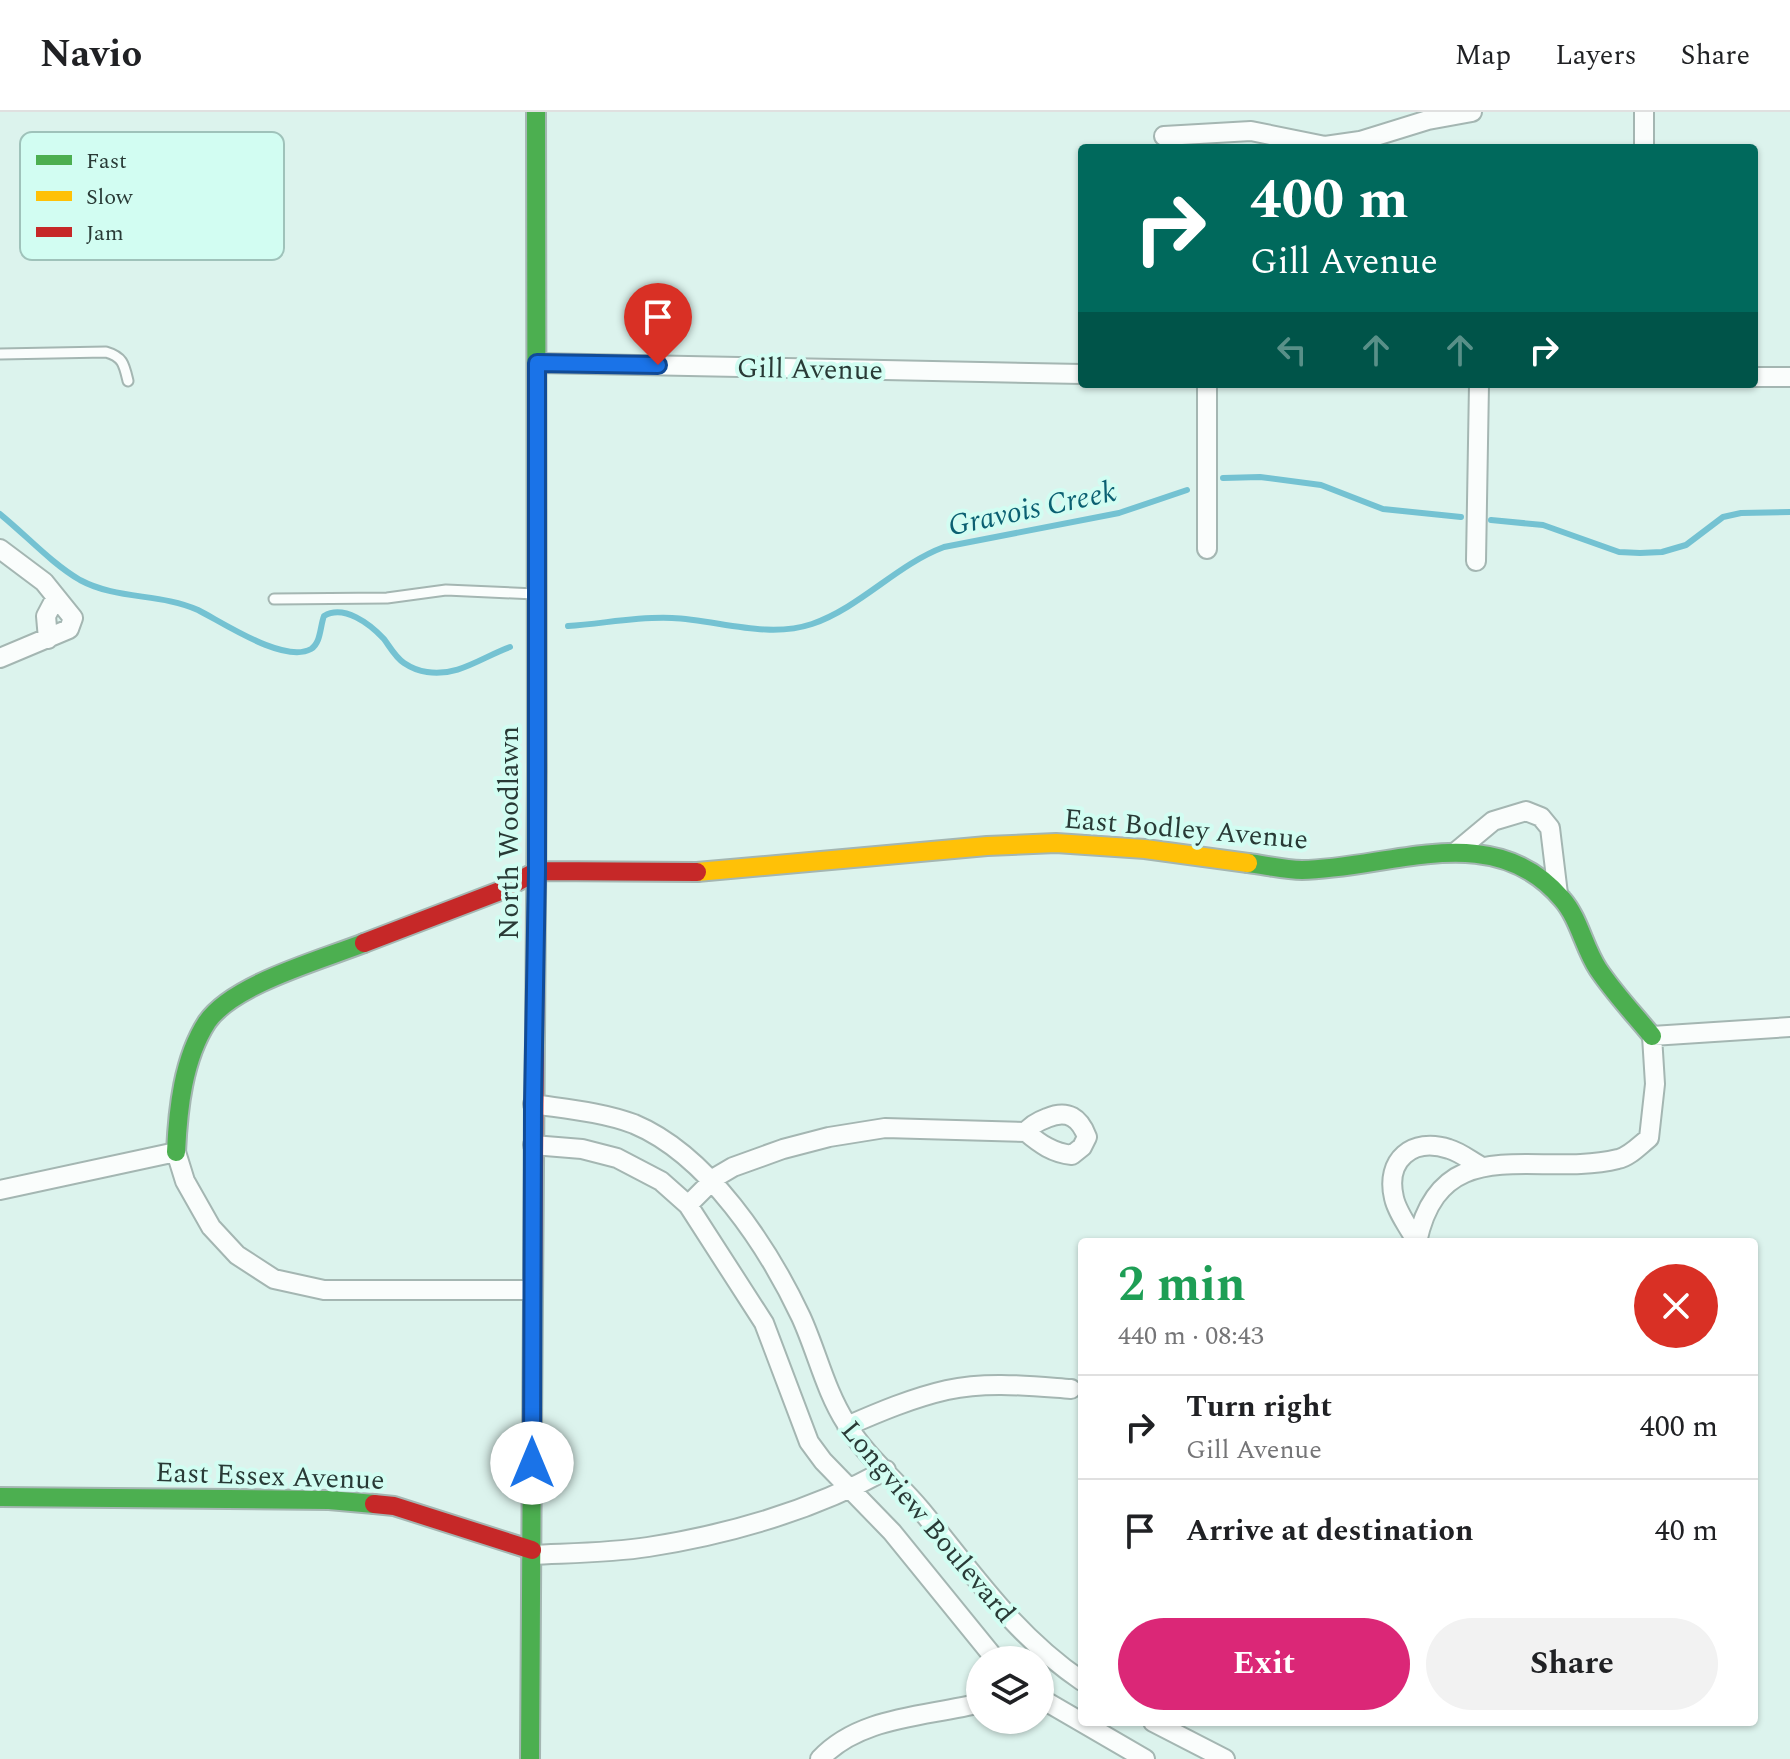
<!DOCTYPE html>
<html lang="en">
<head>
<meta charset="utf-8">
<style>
	body { margin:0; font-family:Spectral,serif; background:#f2f2f2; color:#202124; height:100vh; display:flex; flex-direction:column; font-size:30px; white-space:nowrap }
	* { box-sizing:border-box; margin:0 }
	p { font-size:26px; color:#757577 }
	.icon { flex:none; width:44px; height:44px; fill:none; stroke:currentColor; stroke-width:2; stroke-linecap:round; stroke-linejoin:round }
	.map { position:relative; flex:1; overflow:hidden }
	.side { position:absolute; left:1078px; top:1126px; width:680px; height:488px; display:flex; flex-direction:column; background:#fff; border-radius:8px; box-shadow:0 2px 6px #0004 }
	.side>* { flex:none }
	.banner { position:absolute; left:1078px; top:32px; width:680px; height:244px; border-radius:8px; box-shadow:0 2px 6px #0004; background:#00695c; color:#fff; overflow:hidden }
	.fabs { position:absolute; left:966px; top:1534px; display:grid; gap:16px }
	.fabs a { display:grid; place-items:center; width:88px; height:88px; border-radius:50%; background:#fff; box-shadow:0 2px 6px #0004; font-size:40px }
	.pin { position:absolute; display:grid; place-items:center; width:68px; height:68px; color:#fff; margin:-82px -34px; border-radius:50% 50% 50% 0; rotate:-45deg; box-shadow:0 0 8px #0007 }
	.pin .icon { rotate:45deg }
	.me { position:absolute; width:88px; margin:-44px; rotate:0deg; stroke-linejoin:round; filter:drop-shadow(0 0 6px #0008) }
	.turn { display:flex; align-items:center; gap:28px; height:168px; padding:0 40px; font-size:36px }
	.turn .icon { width:104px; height:104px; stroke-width:2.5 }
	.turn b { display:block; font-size:56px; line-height:68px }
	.lanes { display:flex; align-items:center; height:76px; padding:0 40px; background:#0003; justify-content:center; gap:40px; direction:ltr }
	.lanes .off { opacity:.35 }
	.round { display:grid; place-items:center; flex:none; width:84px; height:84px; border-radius:42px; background:#f2f2f2 }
	.overview { display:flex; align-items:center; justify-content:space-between; height:136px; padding:0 40px }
	h1 { font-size:48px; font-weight:700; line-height:60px; color:#1e9e55 }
	.button { display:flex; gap:16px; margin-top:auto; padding:16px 40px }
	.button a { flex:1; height:92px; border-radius:48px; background:#db2777; color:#fff; font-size:32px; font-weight:700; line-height:92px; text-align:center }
	.button a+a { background:#f2f2f2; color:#202124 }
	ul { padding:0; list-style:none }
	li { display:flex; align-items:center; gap:24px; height:104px; padding:0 40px; border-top:2px solid #e0e0e0 }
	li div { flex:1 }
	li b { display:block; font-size:30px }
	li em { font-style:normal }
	header { display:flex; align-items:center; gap:48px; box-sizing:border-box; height:112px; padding:0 40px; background:#fff; border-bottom:2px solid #e0e0e0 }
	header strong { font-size:38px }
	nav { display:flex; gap:44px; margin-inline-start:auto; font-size:28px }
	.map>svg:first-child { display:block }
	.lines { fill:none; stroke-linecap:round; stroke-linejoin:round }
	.stream { stroke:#74c2d2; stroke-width:6 }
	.lane-casing { stroke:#a4b6b2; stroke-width:13 }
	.street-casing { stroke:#a4b6b2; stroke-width:22 }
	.fast-casing { stroke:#a4b6b2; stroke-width:22 }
	.slow-casing { stroke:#a4b6b2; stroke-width:22 }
	.jam-casing { stroke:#a4b6b2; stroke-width:22 }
	.lane { stroke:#fafdfc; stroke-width:9 }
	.street { stroke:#fafdfc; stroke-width:18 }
	.fast { stroke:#4caf50; stroke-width:18 }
	.slow { stroke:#ffc107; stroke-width:18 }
	.jam { stroke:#c62828; stroke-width:18 }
	.route-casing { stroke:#114b97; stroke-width:20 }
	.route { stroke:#1a73e8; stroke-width:14 }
	.labels { text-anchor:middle; stroke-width:8; stroke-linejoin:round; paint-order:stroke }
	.street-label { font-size:28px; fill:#293a36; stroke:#d2fdf2 }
	.water-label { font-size:30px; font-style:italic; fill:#0b6072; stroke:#d2fdf2 }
	.key { fill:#d2fdf2; stroke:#9fc2ba; stroke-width:2 }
	.key-label { font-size:22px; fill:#293a36 }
</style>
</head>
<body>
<header>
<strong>Navio</strong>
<nav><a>Map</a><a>Layers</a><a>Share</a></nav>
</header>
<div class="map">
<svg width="1790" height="1647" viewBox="0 0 1790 1647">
	<rect width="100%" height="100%" fill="#dcf3ed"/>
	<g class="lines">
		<path class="stream" d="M1223,366L1260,365L1321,373L1383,397L1461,405
			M0,402C26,423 51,451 80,468C117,488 160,481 198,498C222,510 284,552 311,537C321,531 320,514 324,504C344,492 370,512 384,527C390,535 395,545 404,551C410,555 419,559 427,560C458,565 482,545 510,535
			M1491,408L1543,413L1619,440L1640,441L1662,440L1686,433L1723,405L1741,401L1790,400
			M568,514C602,512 638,504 672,506C718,508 767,527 812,512C861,495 896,453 944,435L1119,401L1187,378"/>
		<defs>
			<path id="lane" d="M0,242L106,240C123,245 124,252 128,269
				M274,487L387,486L446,478L535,482"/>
			<path id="street" d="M1164,24L1251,19L1325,34L1360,29L1428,8L1472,0
				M1644,36V0
				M537,251L1082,262
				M1754,265H1790
				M0,437L44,470L73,506L69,517L0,546
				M1207,437V272
				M1476,449L1479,272
				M48,527L46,504L56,485
				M1457,739L1493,709L1526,699L1541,705L1550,716L1558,782
				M533,992C566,997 602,1000 634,1012C708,1043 768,1135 801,1205C817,1240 825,1278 846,1311C865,1344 897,1369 921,1398C973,1461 1013,1522 1082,1569
				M533,1033L582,1037L617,1046L661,1069L688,1093L764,1211L809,1330L823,1349L892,1420L996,1548
				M0,1078L176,1040L185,1069L211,1115L237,1143L274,1167L324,1178H532
				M688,1093L716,1065L733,1055L783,1037L829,1025L885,1016L1026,1020C1031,1013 1039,1009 1047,1006C1068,997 1080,1006 1087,1025L1082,1035L1072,1043C1053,1041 1040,1032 1026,1020
				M1417,1130C1441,1016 1537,1067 1618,1047C1629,1045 1640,1033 1649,1026L1655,972L1652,924L1790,915
				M1417,1130C1409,1116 1397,1100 1394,1086C1385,1048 1412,1025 1449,1037C1460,1040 1471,1049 1482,1055
				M847,1314C879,1300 912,1286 947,1278C987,1269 1030,1274 1071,1277
				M531,1443C570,1441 610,1441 648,1435C731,1422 813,1398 886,1358
				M1040,1586L1145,1647
				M1153,1610L1225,1647
				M820,1647C860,1604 926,1605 980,1591"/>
			<path id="fast" d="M536,0L537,658
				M1248,751C1265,753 1284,758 1302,758C1390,757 1493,705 1562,787C1579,806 1584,836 1598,857C1614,881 1634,902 1652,924
				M176,1040C178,997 183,947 207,910C233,872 321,848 364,831
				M0,1385L329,1388L374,1392
				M530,1647L532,1322"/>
			<path id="slow" d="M697,760L987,734L1056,731L1145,737L1248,751"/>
			<path id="jam" d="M364,831L500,779L537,759L697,760
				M532,1322L537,658
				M374,1392L394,1394L532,1438"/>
		</defs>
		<use href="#lane" class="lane-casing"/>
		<use href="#street" class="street-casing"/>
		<use href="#fast" class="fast-casing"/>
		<use href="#slow" class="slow-casing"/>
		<use href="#jam" class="jam-casing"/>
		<use href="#lane" class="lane"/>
		<use href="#street" class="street"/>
		<use href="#fast" class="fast"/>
		<use href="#slow" class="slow"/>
		<use href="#jam" class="jam"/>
	</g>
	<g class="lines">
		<defs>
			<path id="route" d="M532,1351L533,992L537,759V251L658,253"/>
		</defs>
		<use href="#route" class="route-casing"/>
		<use href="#route" class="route"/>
	</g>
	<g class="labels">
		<g class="street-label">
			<text transform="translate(810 256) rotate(1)" y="10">Gill Avenue</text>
			<text transform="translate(1186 716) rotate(5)" y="10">East Bodley Avenue</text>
			<text transform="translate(508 721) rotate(-90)" y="10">North Woodlawn</text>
			<text transform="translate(270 1363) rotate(2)" y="10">East Essex Avenue</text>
			<text transform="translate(929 1409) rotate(50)" y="10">Longview Boulevard</text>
		</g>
		<g class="water-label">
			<text transform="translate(1032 396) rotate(-12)" y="10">Gravois Creek</text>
		</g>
	</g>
	<rect x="20" y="20" width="264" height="128" rx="12" class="key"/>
	<rect x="36" y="43" width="36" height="10" fill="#4caf50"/>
	<rect x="36" y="79" width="36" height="10" fill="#ffc107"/>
	<rect x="36" y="115" width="36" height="10" fill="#c62828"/>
	<g class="key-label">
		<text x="86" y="56">Fast</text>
		<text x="86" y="92">Slow</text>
		<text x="86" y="128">Jam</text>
	</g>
</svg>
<div class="fabs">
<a><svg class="icon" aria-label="layers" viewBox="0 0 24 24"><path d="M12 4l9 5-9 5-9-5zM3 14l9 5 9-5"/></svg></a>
</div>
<div class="pin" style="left:658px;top:253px;background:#d93025"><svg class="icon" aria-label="arrive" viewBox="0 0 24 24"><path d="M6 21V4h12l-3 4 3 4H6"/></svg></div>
<svg class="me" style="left:532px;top:1351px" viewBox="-20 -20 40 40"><circle r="19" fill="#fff"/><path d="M0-13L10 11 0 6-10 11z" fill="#1a73e8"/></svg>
<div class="banner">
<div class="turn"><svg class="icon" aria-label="right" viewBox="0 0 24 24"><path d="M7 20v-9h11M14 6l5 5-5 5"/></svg><div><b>400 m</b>Gill Avenue</div></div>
<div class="lanes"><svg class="icon off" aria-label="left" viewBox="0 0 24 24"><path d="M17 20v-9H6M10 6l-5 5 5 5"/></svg><svg class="icon off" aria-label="ahead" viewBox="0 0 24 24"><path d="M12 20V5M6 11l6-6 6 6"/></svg><svg class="icon off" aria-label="ahead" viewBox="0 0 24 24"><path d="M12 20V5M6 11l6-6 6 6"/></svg><svg class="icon" aria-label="right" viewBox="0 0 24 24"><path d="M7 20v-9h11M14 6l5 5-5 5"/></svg></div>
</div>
<section class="side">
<div class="overview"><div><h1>2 min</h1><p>440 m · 08:43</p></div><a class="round" style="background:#d93025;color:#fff"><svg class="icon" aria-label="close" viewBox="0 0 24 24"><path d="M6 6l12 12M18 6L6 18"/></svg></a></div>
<ul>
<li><svg class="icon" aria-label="right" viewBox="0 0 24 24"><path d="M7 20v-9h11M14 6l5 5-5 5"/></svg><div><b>Turn right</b><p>Gill Avenue</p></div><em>400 m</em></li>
<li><svg class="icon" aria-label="arrive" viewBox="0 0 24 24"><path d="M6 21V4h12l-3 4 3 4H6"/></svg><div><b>Arrive at destination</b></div><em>40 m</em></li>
</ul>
<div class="button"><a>Exit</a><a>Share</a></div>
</section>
</div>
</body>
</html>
